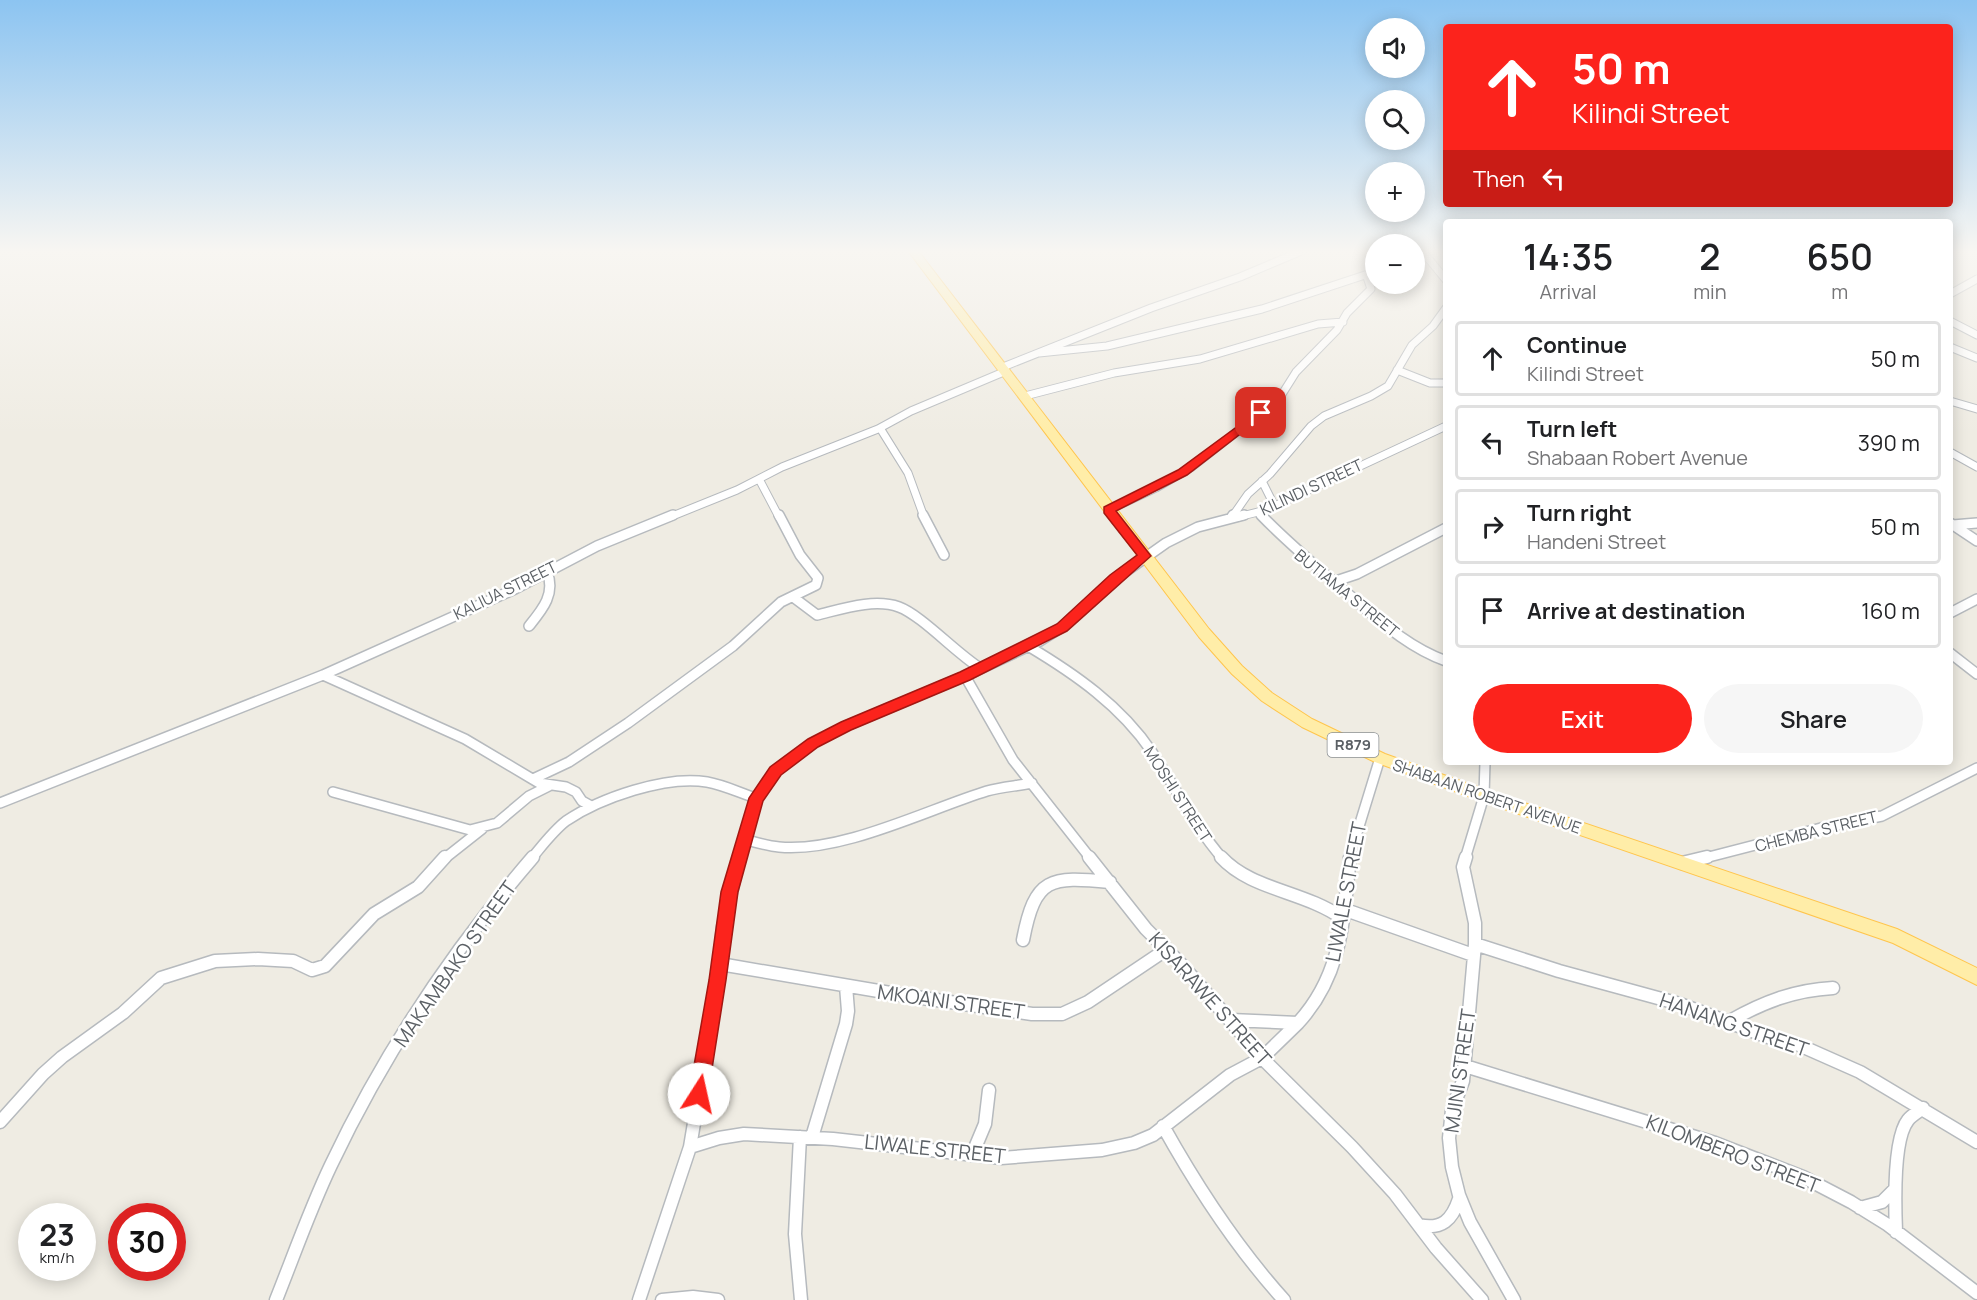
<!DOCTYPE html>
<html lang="en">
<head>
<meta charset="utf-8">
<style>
	body { margin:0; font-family:Manrope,sans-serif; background:#f6f6f6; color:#202124; height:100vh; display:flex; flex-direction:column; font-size:22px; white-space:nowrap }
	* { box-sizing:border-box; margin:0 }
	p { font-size:20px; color:#757577 }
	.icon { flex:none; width:33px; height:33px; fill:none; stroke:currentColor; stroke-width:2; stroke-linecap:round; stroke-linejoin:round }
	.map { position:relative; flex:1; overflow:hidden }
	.side { position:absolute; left:1443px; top:219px; width:510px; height:546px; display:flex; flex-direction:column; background:#fff; border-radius:6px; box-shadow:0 3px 15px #0003 }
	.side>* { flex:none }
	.guide { position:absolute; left:1443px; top:24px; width:510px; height:183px; border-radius:6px; box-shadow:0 3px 15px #0003; background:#fc231c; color:#fff; overflow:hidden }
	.buttons { position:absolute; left:1365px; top:18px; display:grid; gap:12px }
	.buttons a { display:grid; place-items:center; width:60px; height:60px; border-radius:50%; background:#fff; box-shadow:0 3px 15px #0003; font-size:30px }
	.speed { position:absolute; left:18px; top:1203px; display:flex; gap:12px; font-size:30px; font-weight:700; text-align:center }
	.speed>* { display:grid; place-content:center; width:78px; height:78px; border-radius:50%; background:#fff; box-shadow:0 3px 15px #0003; line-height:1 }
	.speed small { font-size:15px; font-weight:400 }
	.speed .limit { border:9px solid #d22; background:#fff; color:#111 }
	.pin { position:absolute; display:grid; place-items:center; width:51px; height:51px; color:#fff; margin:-26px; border-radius:12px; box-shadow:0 3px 9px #0006 }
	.me { position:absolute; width:66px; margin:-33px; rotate:10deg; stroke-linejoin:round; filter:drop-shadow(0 0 4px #0008) }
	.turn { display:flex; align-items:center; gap:21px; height:126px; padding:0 30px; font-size:27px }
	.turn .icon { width:78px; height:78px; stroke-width:2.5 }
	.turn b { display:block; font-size:42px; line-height:51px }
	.then { display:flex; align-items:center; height:57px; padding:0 30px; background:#0003; gap:12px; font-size:22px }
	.eta { display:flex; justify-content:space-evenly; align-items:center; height:102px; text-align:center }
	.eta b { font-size:36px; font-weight:600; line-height:42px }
	.action { display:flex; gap:12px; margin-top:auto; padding:12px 30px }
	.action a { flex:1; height:69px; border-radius:36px; background:#fc231c; color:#fff; font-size:24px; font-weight:600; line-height:69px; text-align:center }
	.action a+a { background:#f6f6f6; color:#202124 }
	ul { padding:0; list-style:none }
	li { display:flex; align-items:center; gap:18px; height:75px; margin:0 12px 9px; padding:0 18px; border:3px solid #e0e0e0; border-radius:6px }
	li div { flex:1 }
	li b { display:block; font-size:22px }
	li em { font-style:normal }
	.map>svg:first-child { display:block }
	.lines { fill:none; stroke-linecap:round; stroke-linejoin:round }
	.street-far2-casing { stroke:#b6babe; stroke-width:9 }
	.street-far1-casing { stroke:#b6babe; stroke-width:12 }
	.street-casing { stroke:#b6babe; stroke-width:15 }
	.primary-casing { stroke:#ffc54c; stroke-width:2 }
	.street-far2 { stroke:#fff; stroke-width:7 }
	.street-far1 { stroke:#fff; stroke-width:9 }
	.street { stroke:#fff; stroke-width:12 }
	.primary { fill:#ffeda8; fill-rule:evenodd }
	.route { fill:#fc231c; stroke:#a41712; stroke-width:1.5 }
	.labels { text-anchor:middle; stroke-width:5; stroke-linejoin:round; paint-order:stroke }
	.shield { fill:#fff; stroke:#8c9093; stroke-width:1.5 }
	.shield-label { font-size:15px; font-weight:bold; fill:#5b6065 }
	.street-label { font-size:16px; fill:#5b6065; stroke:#fff }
	.near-street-label { font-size:20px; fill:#5b6065; stroke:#fff }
</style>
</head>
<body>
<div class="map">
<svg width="1977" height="1300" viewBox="0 0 1977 1300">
	<rect width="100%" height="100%" fill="#efece3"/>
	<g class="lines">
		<defs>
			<path id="street-far2" d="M1423,252L1446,280
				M1950,294L1977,279
				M1950,321L1977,335
				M1950,347L1977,358
				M1039,353L1107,346L1262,309L1368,274
				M1003,367L1151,308L1240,277L1299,252
				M1397,370L1430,383H1446
				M1025,396L1114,373L1200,359L1318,324L1343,322
				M1950,401L1977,409
				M880,428L908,473L924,517
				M1950,452L1977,467
				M759,479L779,517
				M1262,481L1275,507
				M1109,510L1156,488L1192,467L1279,399L1296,372L1337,330L1347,313L1371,289L1367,277L1376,266
				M1258,512L1263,517
				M670,517L737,490L782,467L878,429L911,411L1006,371
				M1232,517L1248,494L1270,474L1311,426L1324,416L1371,396L1388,386L1412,345L1433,326L1446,308
				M1238,517L1266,510L1446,426"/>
			<path id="street-far1" d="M923,515L944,555
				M1261,515C1288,543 1318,568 1347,593C1378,619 1407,647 1446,661
				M1231,518L1233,515
				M1950,523L1977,541
				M1953,525L1977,523
				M1333,582L1357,574L1446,528
				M793,597L817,615C842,609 874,598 899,607C921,615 956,653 980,668
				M1950,613L1977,599
				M529,626C542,610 556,594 547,572
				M1028,646C1075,674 1121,706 1152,752C1176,788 1194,826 1223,859
				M1950,653L1977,674
				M323,675L465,739L539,783L566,787L576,792L582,801L591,806
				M965,676L1013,760L1091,859
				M533,779L569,762L628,723L733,646L781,602L816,585L818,578L800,555L779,515
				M333,792L470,830L497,823L529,796L549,786
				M0,803L323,675L515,589L597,546L673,515
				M743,839C755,842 767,846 779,847C842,853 926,810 987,791C1001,787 1017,786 1032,783
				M444,859L482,829
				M531,859C542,846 553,831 566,821C600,798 666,775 707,782C724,785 740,793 756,798
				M738,859L756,798L776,771L813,743L846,726L965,676L1040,641L1062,627L1115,579L1166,543L1198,527L1244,515
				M1349,859L1380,758
				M1465,859L1484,796L1485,762
				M1701,859L1821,828L1882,816L1977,768"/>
			<path id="street" d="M1089,857L1146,929L1181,964L1267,1063L1352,1147L1395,1194L1436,1248L1482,1300
				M1221,857C1251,890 1304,891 1342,918
				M1466,857L1463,867L1475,923V944L1463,1081L1452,1110L1449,1138L1452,1167L1459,1195L1470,1222L1514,1300
				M1682,863L1707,857
				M1343,909L1473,955
				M1023,940C1035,877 1050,876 1110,882
				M1475,944L1559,971L1680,1004L1768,1037L1799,1045L1860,1072L1977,1142
				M720,964L902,995L1032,1014H1062L1088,1002L1167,949
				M1231,1020L1298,1023C1343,974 1343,919 1350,857
				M1730,1021C1763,1002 1795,990 1833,988
				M1465,1066L1715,1143L1803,1177L1851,1202L1888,1225L1977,1293
				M0,1122L43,1074L62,1057L123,1013L161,978L215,961L258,959L293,961L312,970L325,966L374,914L418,887L445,857
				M1163,1126C1197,1187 1237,1248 1284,1300
				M800,1137L795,1234L801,1300
				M812,1137L846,1024L848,1011L846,986
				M690,1147L719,1138L744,1134L833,1139L1001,1158L1102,1150L1134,1143L1153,1135L1230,1075L1262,1058L1298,1023
				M972,1155L985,1124L989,1090
				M1860,1208L1882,1202L1895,1189
				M1419,1225C1442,1230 1452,1220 1459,1199
				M1896,1232C1895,1207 1893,1139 1908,1120C1912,1115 1918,1112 1923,1108
				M276,1300C294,1255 310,1209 331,1165C383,1055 453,950 533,857
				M639,1300L690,1147L718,980L723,927L739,857
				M662,1300L693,1297L718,1300"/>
			<path id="primary" d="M909,252H919L1209,629L1242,666L1272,693L1312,719L1385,754L1486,790L1897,929L1977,968V985L1893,943L1484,802L1375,762L1302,727L1262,701L1232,674L1199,637Z"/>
		</defs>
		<use href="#street-far2" class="street-far2-casing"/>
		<use href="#street-far1" class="street-far1-casing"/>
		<use href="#street" class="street-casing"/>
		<use href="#primary" class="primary-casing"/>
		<use href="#street-far2" class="street-far2"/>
		<use href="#street-far1" class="street-far1"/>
		<use href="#street" class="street"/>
		<use href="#primary" class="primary"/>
	</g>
	<linearGradient id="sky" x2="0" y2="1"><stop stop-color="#8cc4f1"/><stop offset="0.58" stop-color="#f8f6f2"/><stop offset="1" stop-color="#f8f6f2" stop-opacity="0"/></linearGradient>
	<rect width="1977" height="434" fill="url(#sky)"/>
	<path class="route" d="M1261,409L1265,410V415L1187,475L1116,511L1151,556L1067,631L970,680L851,730L818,747L781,775L763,801L738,892L726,980L708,1094L705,1101L699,1103L692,1101L689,1094L709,980L721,892L749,798L770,767L808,739L841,722L960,672L1057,624L1110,575L1137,555L1104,513V507L1178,470Z"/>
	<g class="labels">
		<rect class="shield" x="1327.5" y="733" width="51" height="24" rx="4.5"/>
		<g class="shield-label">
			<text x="1353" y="750">R879</text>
		</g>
		<g class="street-label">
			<text transform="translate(1311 487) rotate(-25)" y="6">KILINDI STREET</text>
			<text transform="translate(505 590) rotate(-26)" y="6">KALIUA STREET</text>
			<text transform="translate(1347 593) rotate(39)" y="6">BUTIAMA STREET</text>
			<text transform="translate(1178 794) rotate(57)" y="6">MOSHI STREET</text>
			<text transform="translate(1487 796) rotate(19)" y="6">SHABAAN ROBERT AVENUE</text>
			<text transform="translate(1816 831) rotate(-14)" y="6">CHEMBA STREET</text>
		</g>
		<g class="near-street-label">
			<text transform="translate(1346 892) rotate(-79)" y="7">LIWALE STREET</text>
			<text transform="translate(455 964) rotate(-55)" y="7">MAKAMBAKO STREET</text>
			<text transform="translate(1210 999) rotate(48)" y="7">KISARAWE STREET</text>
			<text transform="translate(951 1002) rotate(8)" y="7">MKOANI STREET</text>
			<text transform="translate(1734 1025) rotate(19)" y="7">HANANG STREET</text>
			<text transform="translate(1460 1071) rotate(-82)" y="7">MJINI STREET</text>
			<text transform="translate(935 1149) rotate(6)" y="7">LIWALE STREET</text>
			<text transform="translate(1733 1154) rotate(21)" y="7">KILOMBERO STREET</text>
		</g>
	</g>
</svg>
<div class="buttons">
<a><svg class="icon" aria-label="sound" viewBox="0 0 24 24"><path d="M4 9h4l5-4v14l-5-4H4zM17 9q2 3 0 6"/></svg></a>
<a><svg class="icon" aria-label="search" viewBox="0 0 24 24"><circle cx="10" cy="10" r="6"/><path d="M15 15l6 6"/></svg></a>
<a>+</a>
<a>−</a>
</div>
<div class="speed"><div>23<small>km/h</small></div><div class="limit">30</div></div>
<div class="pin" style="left:1261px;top:413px;background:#d93025"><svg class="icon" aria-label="arrive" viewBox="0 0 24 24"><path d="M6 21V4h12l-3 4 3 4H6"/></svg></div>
<svg class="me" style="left:699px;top:1094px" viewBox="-20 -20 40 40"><circle r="19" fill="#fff"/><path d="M0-13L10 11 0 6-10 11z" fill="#fc231c"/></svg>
<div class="guide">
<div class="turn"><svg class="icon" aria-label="ahead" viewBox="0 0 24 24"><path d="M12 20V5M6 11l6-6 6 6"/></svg><div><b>50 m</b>Kilindi Street</div></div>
<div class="then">Then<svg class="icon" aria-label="left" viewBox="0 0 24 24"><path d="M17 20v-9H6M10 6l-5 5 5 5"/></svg></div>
</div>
<section class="side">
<div class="eta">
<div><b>14:35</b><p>Arrival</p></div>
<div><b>2</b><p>min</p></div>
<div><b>650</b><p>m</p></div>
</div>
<ul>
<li><svg class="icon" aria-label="ahead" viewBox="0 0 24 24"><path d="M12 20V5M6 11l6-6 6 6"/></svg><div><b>Continue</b><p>Kilindi Street</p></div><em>50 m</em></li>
<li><svg class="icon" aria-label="left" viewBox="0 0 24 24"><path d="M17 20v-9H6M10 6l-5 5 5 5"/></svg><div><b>Turn left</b><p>Shabaan Robert Avenue</p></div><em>390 m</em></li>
<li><svg class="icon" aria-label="right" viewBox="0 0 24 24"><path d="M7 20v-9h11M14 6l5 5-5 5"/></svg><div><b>Turn right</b><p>Handeni Street</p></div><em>50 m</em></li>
<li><svg class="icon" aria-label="arrive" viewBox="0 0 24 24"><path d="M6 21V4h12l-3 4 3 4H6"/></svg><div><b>Arrive at destination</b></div><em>160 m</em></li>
</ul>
<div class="action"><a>Exit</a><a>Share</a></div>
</section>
</div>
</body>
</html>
